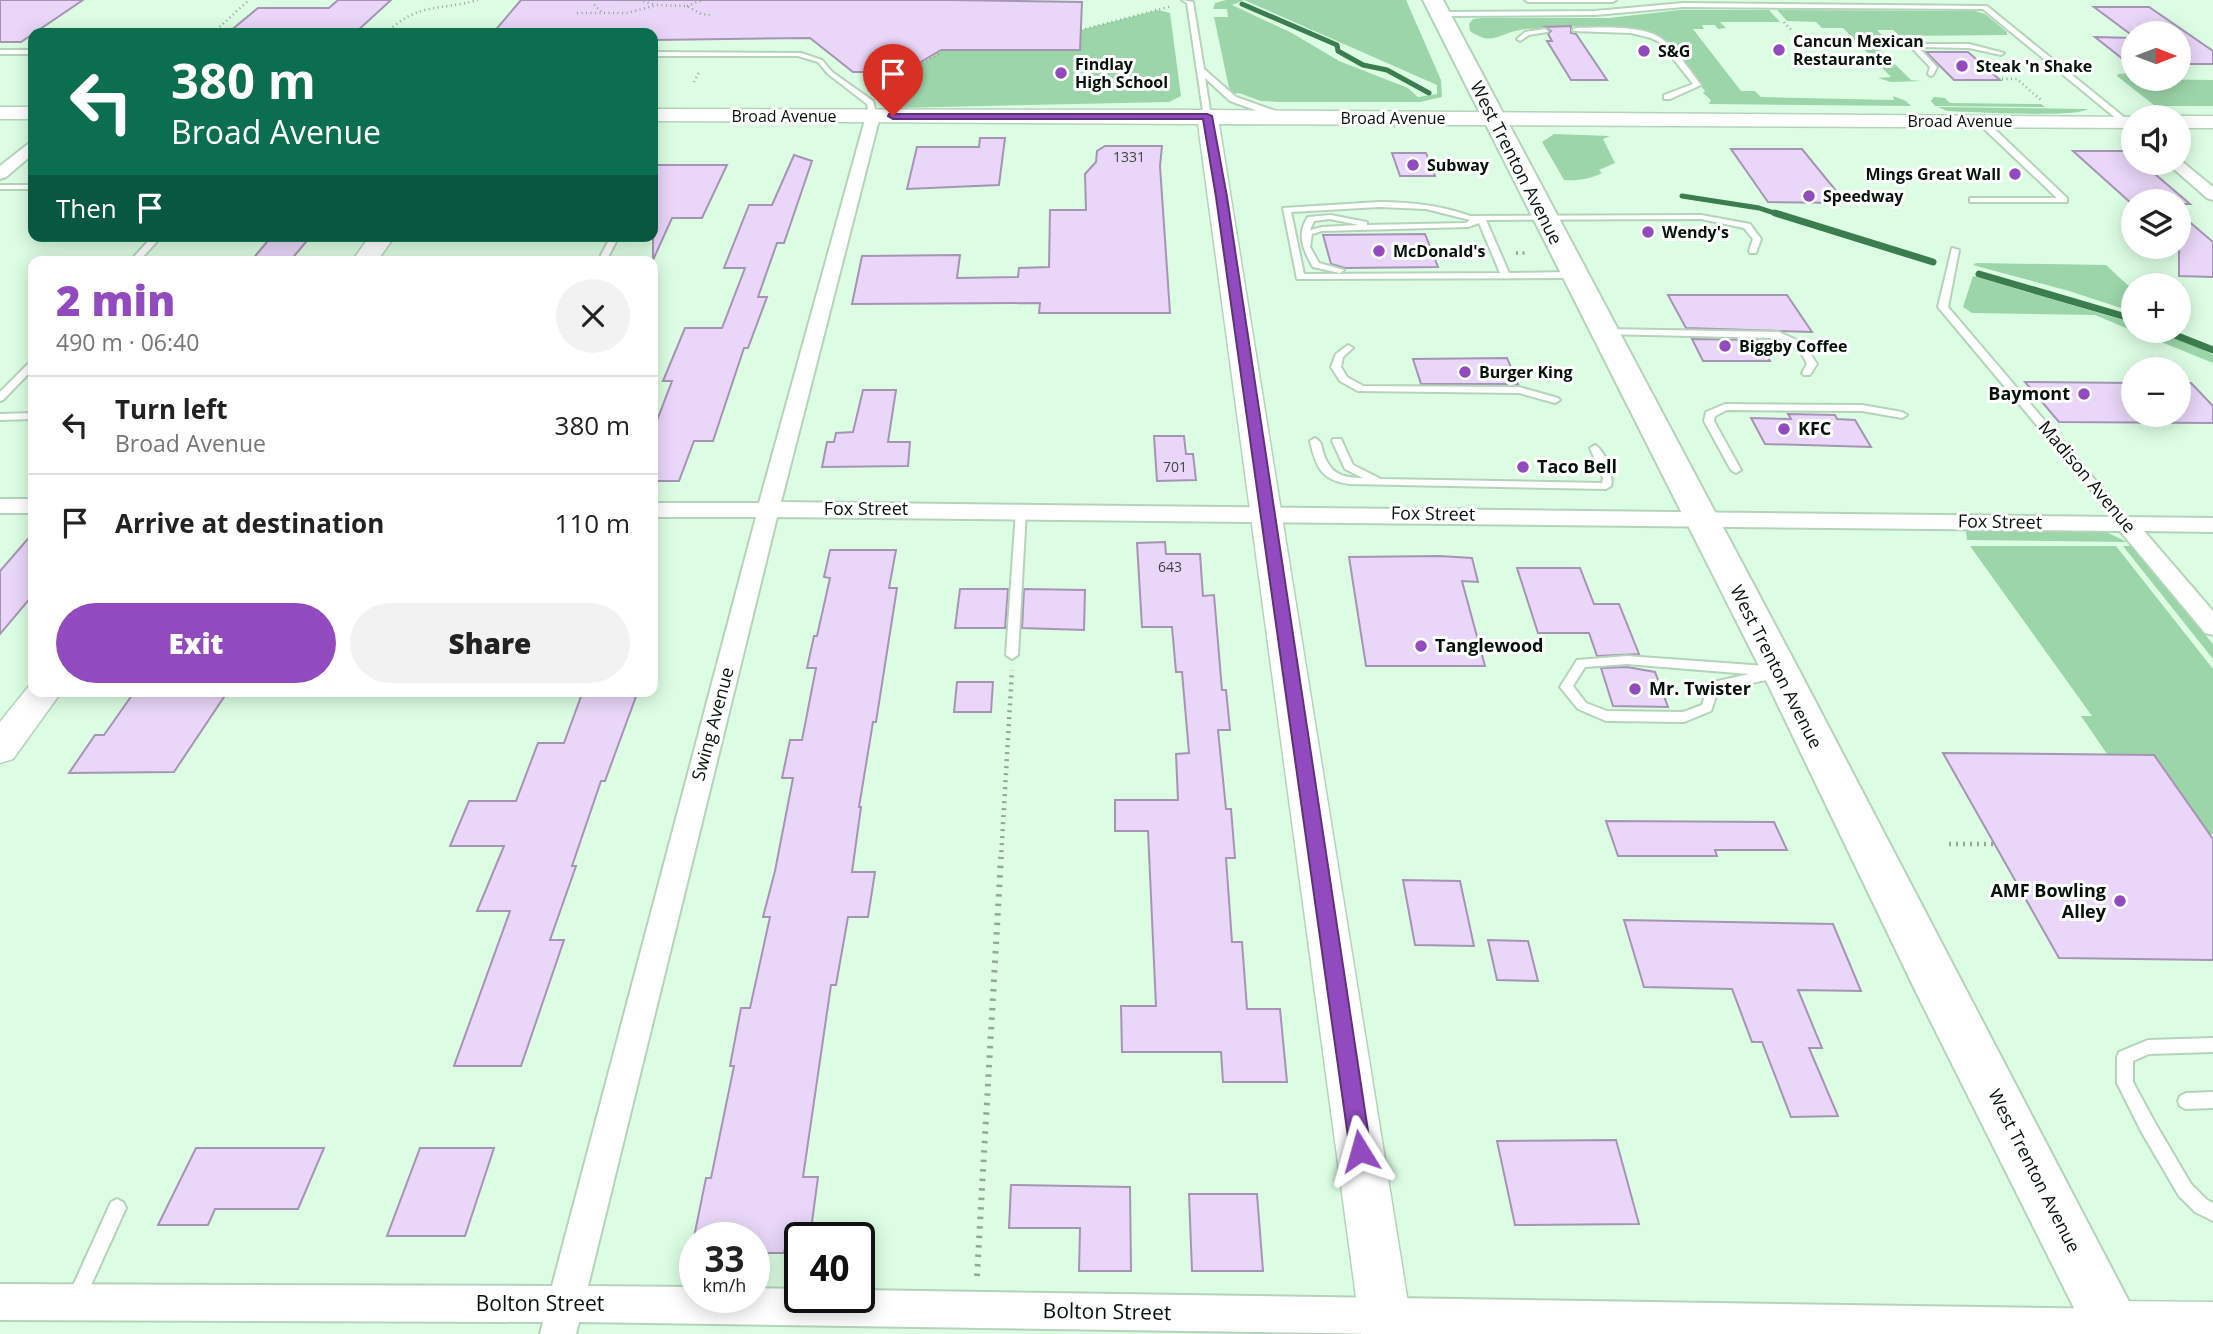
<!DOCTYPE html>
<html lang="en">
<head>
<meta charset="utf-8">
<style>
	body { margin:0; font-family:"Open Sans",sans-serif; background:#f2f2f2; color:#222; height:100vh; display:flex; flex-direction:column; font-size:26px; white-space:nowrap }
	* { box-sizing:border-box; margin:0 }
	p { font-size:23px; color:#767676 }
	.icon { flex:none; width:38px; height:38px; fill:none; stroke:currentColor; stroke-width:2; stroke-linecap:round; stroke-linejoin:round }
	.map { position:relative; flex:1; overflow:hidden }
	.panel { position:absolute; left:28px; top:256px; width:630px; height:441px; display:flex; flex-direction:column; background:#fff; border-radius:14px; box-shadow:0 4px 18px #0003 }
	.panel>* { flex:none }
	.banner { position:absolute; left:28px; top:28px; width:630px; height:214px; border-radius:14px; box-shadow:0 4px 18px #0003; background:#0b6e4f; color:#fff; overflow:hidden }
	.needle { width:46px; rotate:90deg }
	.fabs { position:absolute; left:2121px; top:21px; display:grid; gap:14px }
	.fabs a { display:grid; place-items:center; width:70px; height:70px; border-radius:50%; background:#fff; box-shadow:0 4px 18px #0003; font-size:35px }
	.speed { position:absolute; left:679px; top:1222px; display:flex; gap:14px; font-size:35px; font-weight:700; text-align:center }
	.speed>* { display:grid; place-content:center; width:91px; height:91px; border-radius:50%; background:#fff; box-shadow:0 4px 18px #0003; line-height:1 }
	.speed small { font-size:18px; font-weight:400 }
	.speed .limit { border:4px solid #111; border-radius:10px; background:#fff; color:#111 }
	.pin { position:absolute; display:grid; place-items:center; width:60px; height:60px; color:#fff; margin:-72px -30px; border-radius:50% 50% 50% 0; rotate:-45deg; box-shadow:0 0 7px #0007 }
	.pin .icon { rotate:45deg }
	.me { position:absolute; width:77px; margin:-38px; rotate:352deg; stroke-linejoin:round; filter:drop-shadow(0 0 5px #0008) }
	.turn { display:flex; align-items:center; gap:24px; height:147px; padding:0 28px; font-size:32px }
	.turn .icon { width:91px; height:91px; stroke-width:2.5 }
	.turn b { display:block; font-size:49px; line-height:60px }
	.then { display:flex; align-items:center; height:66px; padding:0 28px; background:#0003; gap:14px; font-size:26px }
	.round { display:grid; place-items:center; flex:none; width:74px; height:74px; border-radius:37px; background:#f2f2f2 }
	.headline { display:flex; align-items:center; justify-content:space-between; height:119px; padding:0 28px }
	h1 { font-size:42px; font-weight:800; line-height:52px; color:#924bbe }
	.action { display:flex; gap:14px; margin-top:auto; padding:14px 28px }
	.action a { flex:1; height:80px; border-radius:42px; background:#924bbe; color:#fff; font-size:28px; font-weight:800; line-height:80px; text-align:center }
	.action a+a { background:#f2f2f2; color:#222 }
	ul { padding:0; list-style:none }
	li { display:flex; align-items:center; gap:21px; height:98px; padding:0 28px; border-top:2px solid #e0e0e0 }
	li div { flex:1 }
	li b { display:block; font-size:26px }
	li em { font-style:normal }
	.map>svg:first-child { display:block }
	.green { fill:#9cd5a9; fill-rule:evenodd }
	.lines { fill:none; stroke-linecap:round; stroke-linejoin:round }
	.stream-far1 { stroke:#3c7d4f; stroke-width:5 }
	.stream { stroke:#3c7d4f; stroke-width:7 }
	.building { fill:#e9d6f8; stroke:#a594b3; stroke-width:2 }
	.lane-casing { stroke:#b4d4ba; stroke-width:4 }
	.street-casing { stroke:#b4d4ba; stroke-width:4 }
	.secondary-casing { stroke:#b4d4ba; stroke-width:3 }
	.primary-casing { stroke:#b4d4ba; stroke-width:4 }
	.path-far3 { stroke:#90a995; stroke-width:2.5; stroke-dasharray:1 3.5; stroke-linecap:butt }
	.path-far2 { stroke:#90a995; stroke-width:3.5; stroke-dasharray:2 4.5; stroke-linecap:butt }
	.path-far1 { stroke:#90a995; stroke-width:4.5; stroke-dasharray:2 5; stroke-linecap:butt }
	.path { stroke:#90a995; stroke-width:6; stroke-dasharray:2.5 7; stroke-linecap:butt }
	.lane { fill:#fff; fill-rule:evenodd }
	.street { fill:#fff; fill-rule:evenodd }
	.secondary { fill:#fff; fill-rule:evenodd }
	.primary { fill:#fff; fill-rule:evenodd }
	.route { fill:#924bbe; stroke:#5f317c; stroke-width:2 }
	.poi-dot { fill:#924bbe; stroke:#fff; stroke-width:2.5 }
	.labels { text-anchor:middle; stroke-width:6; stroke-linejoin:round; paint-order:stroke }
	.number-label { font-size:14px; fill:#404346 }
	.far-poi-label { font-size:16px; font-weight:bold; fill:#07120a; stroke:#fff; text-anchor:start }
	.far-street-label { font-size:16px; fill:#07120a; stroke:#fff }
	.street-label { font-size:18px; fill:#07120a; stroke:#fff }
	.poi-label { font-size:18px; font-weight:bold; fill:#07120a; stroke:#fff; text-anchor:start }
	.near-street-label { font-size:21px; fill:#07120a; stroke:#fff }
</style>
</head>
<body>
<div class="map">
<svg width="2213" height="1334" viewBox="0 0 2213 1334">
	<rect width="100%" height="100%" fill="#dcfde3"/>
	<path class="green" d="M1226,0H1406L1441,80L1442,97L1420,102H1279L1261,101L1239,93L1234,94L1229,88L1214,17H1228L1227,9H1213L1215,3ZM1244,0L1437,85V94L1418,97L1408,88L1339,61L1292,33L1232,5Z
		M1158,10L1170,13L1181,96L1169,102L896,108L894,104L870,95L943,50H1079L1081,30Z
		M1680,10H1769L1780,22H1720L1726,28L1718,29L1715,25H1702L1704,29H1693L1741,91H1755L1761,97L1894,100L1893,96L1906,101L1911,106L1709,104L1711,100L1703,93L1705,91C1691,74 1676,48 1658,37C1637,23 1570,26 1543,27L1544,29C1536,29 1527,28 1520,30C1499,33 1493,47 1470,31L1469,24L1473,19L1481,18H1609Z
		M1777,10L1975,11L1985,14L2007,32V35L1900,36L1893,30H1877L1882,35L1868,38L1911,80L1922,81L1891,82L1878,78L1891,77L1843,28H1822L1816,22L1787,21Z
		M2133,73V79L2213,80V106H2155L2117,76L2118,74Z
		M1934,97L1945,98L1950,103L2041,104L2045,107L1935,106L1931,101Z
		M1938,107L2088,109C2077,118 1969,112 1947,111Z
		M1554,134L1610,136L1603,139L1615,163L1599,170L1602,173C1590,179 1578,181 1564,180L1542,142Z
		M1976,263L2106,265L2133,290V312L2069,291L1973,265Z
		M1973,276L2133,323V331L2095,315L1972,313L1963,307Z
		M2134,331C2162,331 2188,341 2213,355V363Z
		M1973,529H2100L2127,542L1967,540L1966,531Z
		M1970,546H2116L2213,669V834H2209L2154,755L2107,754L2081,716H2092Z
		M2123,546H2131L2213,644V659Z"/>
	<g class="lines">
		<path class="stream-far1" d="M1242,4L1337,45L1338,51L1363,65L1387,70L1429,93
			M1682,196L1759,208L1780,215"/>
		<path class="stream" d="M1775,213L1933,262
			M1979,274L2133,319
			M2165,331L2213,350"/>
	</g>
	<path class="building" d="M0,0H83L21,42H0Z
		M338,0H391L355,33L229,32L258,8H329Z
		M521,0H949L1082,2L1080,50H941L904,72H853L810,38L653,40V33H493Z
		M2094,7H2149L2213,51V64H2179V33H2133V36Z
		M1571,26V33L1576,34L1607,80H1571L1547,41H1552L1548,34L1551,31L1545,27Z
		M2095,37L2133,38V64H2129Z
		M1926,52H1968L2000,80H1954Z
		M980,138H1005L999,185L907,189L917,147H979Z
		M1105,146H1162L1160,166L1170,313H1039L1040,303L852,304L862,256L960,255L957,278L1018,277L1019,268L1049,267L1050,210H1086L1085,174L1096,162L1097,151Z
		M1731,149H1802L1846,203L1768,202Z
		M2073,151H2128L2133,155V163H2142L2190,204H2179V201H2133L2132,204Z
		M1392,153H1426L1435,176H1400Z
		M794,155L812,161L784,243H777L758,297H767L748,348H744L713,441H694L679,481H653V431L672,381H663L685,328H722L745,268H724L749,205H772Z
		M653,165H727L702,218H672L653,260Z
		M2179,213L2213,242V277L2179,276Z
		M1425,234L1438,267L1345,268L1331,264L1323,235Z
		M272,236H311L290,261H251Z
		M1668,295H1787L1812,332L1686,328Z
		M1692,339L1758,340L1770,361H1703Z
		M1507,358L1518,384H1421L1413,359Z
		M2025,382L2133,383V415H2179V383H2191L2213,406V423L2059,422Z
		M863,390H896L888,442H910L908,466L822,467L827,442H834L836,433L853,432Z
		M1788,414L1835,415L1837,419L1855,420L1871,447L1765,444L1751,418L1791,419Z
		M1154,436H1184L1186,454H1193L1196,480L1157,481Z
		M33,533V595L0,634V571Z
		M1165,542L1166,554H1200L1203,596L1214,595L1222,690H1226L1230,730H1218L1226,809H1231L1235,858H1226L1232,942H1242L1247,1009H1280L1287,1082H1223L1221,1052H1122L1121,1006H1156L1148,831H1115V800H1178L1176,754L1189,753L1182,672H1176L1172,627H1142L1137,543Z
		M830,550H896L889,588H897L876,722H873L859,807H861L852,872H875L868,917H848L836,985H831L803,1177H818L810,1237L787,1239L784,1253H754V1237H694L706,1178H711L734,1066H730L741,1008H750L770,917H763L775,871L793,778H782L790,740H802L816,668H807L814,636H817L830,578L824,577Z
		M1439,556L1472,558L1478,582L1462,581L1485,666H1366L1349,557Z
		M1517,568H1580L1594,604H1619L1639,654L1597,656L1589,633H1538Z
		M960,589H1008L1005,628H955Z
		M1024,589L1085,590L1084,630L1022,628Z
		M1627,667L1655,672L1668,707L1613,706L1601,668Z
		M957,682H993L991,712H954Z
		M135,691H228L174,772L69,773L95,735H104Z
		M583,691H638L605,781H601L572,866H576L550,940H564L521,1066H454L510,911H477L504,846H450L469,801H516L538,743H564Z
		M1943,753L2154,755L2213,839V960L2059,958Z
		M1606,821L1774,822L1787,850H1715L1717,856H1618Z
		M1403,880L1460,881L1474,946L1415,945Z
		M1624,920L1833,924L1861,991L1798,990L1822,1048H1809L1838,1116L1791,1117L1762,1042H1752L1732,989L1644,987Z
		M1488,940L1528,941L1538,981L1497,980Z
		M1616,1140L1639,1224L1515,1225L1497,1141Z
		M196,1148H324L298,1209H215L208,1225H158Z
		M420,1148H494L465,1236H387Z
		M1011,1185L1130,1187L1131,1271H1079L1080,1228H1009Z
		M1189,1194H1257L1263,1271H1192Z"/>
	<g class="lines">
		<defs>
			<path id="lane" d="M1182,0L1193,2L1204,69L1236,97L1281,113V117H1275L1230,101L1205,78L1211,116L1204,118L1187,3Z
				M1525,0H1616L1613,2H1528Z
				M1683,3L1987,6L2130,122L2123,124L1983,9L1683,7L1595,15L1440,16L1437,14L1440,12L1595,11Z
				M1575,28C1600,28 1647,24 1666,42C1679,53 1690,71 1701,85L1670,99H1664V95L1693,84L1661,43L1651,38L1631,33L1573,31V29Z
				M1545,29L1548,31L1547,32L1529,35L1520,41L1517,39L1525,32Z
				M1918,44H1969L2004,53L2001,55L1969,48L1921,47L1919,48L1937,67L1933,75L1931,76L1928,74L1930,67L1912,48Z
				M0,50H33V54H0Z
				M653,52L801,53L822,60L832,72L873,101L877,116L870,118L867,104L828,74L818,62L798,56H653Z
				M1978,119H1984L2067,198V202H1970V198H2057L1978,123Z
				M0,185H33V189H0Z
				M1379,202C1411,202 1440,205 1470,216L1701,215L1750,224L1761,239L1756,253H1750L1749,251L1753,239L1744,228L1701,219L1486,220L1509,273L1573,272L1577,275L1573,278L1297,279L1283,208ZM1379,207L1426,209L1470,220L1466,223L1367,225V222L1330,215L1308,217C1296,234 1303,250 1313,267L1340,273L1344,270L1319,263L1310,247L1312,234L1322,231L1468,227L1479,223L1500,273L1304,274L1291,212ZM1330,219L1359,225L1322,227L1310,230L1314,221Z
				M153,236H162L139,261H130Z
				M611,236H619L606,261H598Z
				M1952,248L1959,250L1948,307L2130,521L2131,524L2130,527H2122L1938,307Z
				M1606,329L1779,332L1803,343L1817,364L1810,375H1804L1802,373L1807,364C1801,350 1793,343 1778,338L1603,334V330Z
				M1348,345L1353,348L1343,357L1341,367L1347,377L1363,386L1519,387L1558,398L1560,400L1555,403L1519,393L1358,391L1340,381L1331,367L1336,354Z
				M33,361V369L3,400L0,401V392L30,362Z
				M1725,404L1862,405L1902,412L1907,415L1902,418L1862,411L1727,410L1715,416L1714,421L1741,470L1736,473L1731,470L1704,421L1706,412Z
				M33,413V419L0,420V414Z
				M1315,438C1322,442 1321,445 1323,452C1330,474 1342,478 1363,478L1345,469L1332,441L1333,439H1341L1353,465L1381,479L1602,483L1603,478L1590,448L1595,445C1605,451 1614,474 1611,486L1606,489L1349,484C1321,480 1316,467 1310,441Z
				M1021,507L1026,511L1018,655L1012,659L1006,655L1016,511Z
				M1627,656L1781,667L1787,672L1781,677L1718,690L1711,711L1684,722L1606,721L1578,709L1560,687L1577,660ZM1627,664L1749,674L1709,683L1702,705L1683,712L1607,711L1586,703L1573,686L1585,667Z
				M2213,1038V1052L2149,1054L2133,1061V1082L2154,1121L2191,1184L2207,1200L2213,1203V1221L2195,1212L2179,1196L2142,1133L2117,1083V1057L2119,1052L2148,1040Z
				M2213,1092V1108L2186,1109L2180,1106L2178,1101L2180,1096L2186,1093Z
				M117,1199L123,1202L126,1208L82,1305L76,1308L70,1305L67,1299L111,1202Z"/>
			<path id="street" d="M873,112L880,116L781,502L2213,518V532L2144,531L2213,611V635L2205,633L2120,531L777,517L588,1286L695,1287V1297H754V1288L800,1289V1297H859V1290L2114,1309L2127,1314L2132,1327L2129,1334H1393L579,1322L576,1334H540L543,1322L0,1320V1284L552,1286L756,517H653V503H759L866,116Z
				M33,143V154L6,177L0,179V166L28,144Z
				M2179,159L2213,187V200L2207,198L2167,163H2179Z
				M0,499H33V513H0Z"/>
			<path id="secondary" d="M0,107H33V119H0Z
				M653,109L1207,110L2139,117H2133V128L1219,124L1413,1334H1361L1198,124L653,121Z
				M2179,116H2213V128H2179V117H2173Z
				M370,236H395L377,261H352Z
				M33,681V691H62L13,759L0,763V722Z
				M2114,1301L2213,1302V1334H2091L2088,1327L2096,1309Z"/>
			<path id="primary" d="M1423,0H1443L1800,672L2146,1334H2087L1917,994L1762,672Z"/>
		</defs>
		<use href="#lane" class="lane-casing"/>
		<use href="#street" class="street-casing"/>
		<use href="#secondary" class="secondary-casing"/>
		<use href="#primary" class="primary-casing"/>
		<path class="path-far3" d="M594,0L595,6L603,13
			M618,0H638
			M639,0L656,5
			M687,6L702,0
			M577,13H627L657,5L687,6L701,14L712,15
			M1784,22L1793,32
			M1081,30L1172,6
			M213,33L249,0
			M386,33C419,2 438,11 478,0
			M863,74H903
			M2002,79H2017L2041,100
			M694,82L700,70
			M880,89L942,52"/>
		<path class="path-far2" d="M1516,253H1527
			M1438,258L1439,254H1476"/>
		<path class="path-far1" d="M1949,844H1994
			M1001,859L1012,670"/>
		<path class="path" d="M977,1276L1001,857"/>
		<use href="#lane" class="lane"/>
		<use href="#street" class="street"/>
		<use href="#secondary" class="secondary"/>
		<use href="#primary" class="primary"/>
	</g>
	<path class="route" d="M889,114H1207L1212,116L1227,197L1371,1151L1368,1159L1360,1162L1353,1159L1350,1151L1216,197L1203,119H893L888,116Z"/>
	<g class="poi-dot">
		<circle cx="1779" cy="50" r="7"/>
		<circle cx="1644" cy="51" r="7"/>
		<circle cx="1962" cy="66" r="7"/>
		<circle cx="1061" cy="73" r="7"/>
		<circle cx="1413" cy="165" r="7"/>
		<circle cx="2015" cy="174" r="7"/>
		<circle cx="1809" cy="196" r="7"/>
		<circle cx="1648" cy="232" r="7"/>
		<circle cx="1379" cy="251" r="7"/>
		<circle cx="1725" cy="346" r="7"/>
		<circle cx="1465" cy="372" r="7"/>
		<circle cx="2084" cy="394" r="7"/>
		<circle cx="1784" cy="429" r="7"/>
		<circle cx="1523" cy="467" r="7"/>
		<circle cx="1421" cy="646" r="7"/>
		<circle cx="1635" cy="689" r="7"/>
		<circle cx="2120" cy="901" r="7"/>
	</g>
	<g class="labels">
		<g class="number-label">
			<text x="1129" y="162">1331</text>
			<text x="1175" y="472">701</text>
			<text x="1170" y="572">643</text>
		</g>
		<g class="far-poi-label">
			<text x="1793" y="47">Cancun Mexican<tspan x="1793" dy="18">Restaurante</tspan></text>
			<text x="1658" y="57">S&amp;G</text>
			<text x="1075" y="70">Findlay<tspan x="1075" dy="18">High School</tspan></text>
			<text x="1976" y="72">Steak 'n Shake</text>
			<text x="1427" y="171">Subway</text>
			<text x="2001" y="180" text-anchor="end">Mings Great Wall</text>
			<text x="1823" y="202">Speedway</text>
			<text x="1662" y="238">Wendy's</text>
			<text x="1393" y="257">McDonald's</text>
			<text x="1739" y="352">Biggby Coffee</text>
			<text x="1479" y="378">Burger King</text>
		</g>
		<g class="far-street-label">
			<text x="784" y="122">Broad Avenue</text>
			<text x="1393" y="124">Broad Avenue</text>
			<text x="1960" y="127">Broad Avenue</text>
		</g>
		<g class="street-label">
			<text transform="translate(1516 163) rotate(63)" y="6">West Trenton Avenue</text>
			<text transform="translate(2087 477) rotate(50)" y="6">Madison Avenue</text>
			<text x="866" y="515">Fox Street</text>
			<text transform="translate(1433 514) rotate(1)" y="6">Fox Street</text>
			<text transform="translate(2000 522) rotate(1)" y="6">Fox Street</text>
			<text transform="translate(1776 667) rotate(63)" y="6">West Trenton Avenue</text>
			<text transform="translate(713 724) rotate(-75)" y="6">Swing Avenue</text>
			<text transform="translate(2034 1171) rotate(63)" y="6">West Trenton Avenue</text>
		</g>
		<g class="poi-label">
			<text x="2070" y="400" text-anchor="end">Baymont</text>
			<text x="1798" y="435">KFC</text>
			<text x="1537" y="473">Taco Bell</text>
			<text x="1435" y="652">Tanglewood</text>
			<text x="1649" y="695">Mr. Twister</text>
			<text x="2106" y="897" text-anchor="end">AMF Bowling<tspan x="2106" dy="21">Alley</tspan></text>
		</g>
		<g class="near-street-label">
			<text x="540" y="1311">Bolton Street</text>
			<text transform="translate(1107 1312) rotate(1)" y="7">Bolton Street</text>
		</g>
	</g>
</svg>
<div class="fabs">
<a><svg class="needle" viewBox="-14 -14 28 28"><path d="M0-13l5 13h-10z" fill="#e53935"/><path d="M0 13l5-13h-10z" fill="#767676"/></svg></a>
<a><svg class="icon" aria-label="sound" viewBox="0 0 24 24"><path d="M4 9h4l5-4v14l-5-4H4zM17 9q2 3 0 6"/></svg></a>
<a><svg class="icon" aria-label="layers" viewBox="0 0 24 24"><path d="M12 4l9 5-9 5-9-5zM3 14l9 5 9-5"/></svg></a>
<a>+</a>
<a>−</a>
</div>
<div class="speed"><div>33<small>km/h</small></div><div class="limit">40</div></div>
<div class="pin" style="left:893px;top:116px;background:#d93025"><svg class="icon" aria-label="arrive" viewBox="0 0 24 24"><path d="M6 21V4h12l-3 4 3 4H6"/></svg></div>
<svg class="me" style="left:1360px;top:1151px" viewBox="-20 -20 40 40"><path d="M0-17L14 15 0 8-14 15z" fill="#924bbe" stroke="#fff" stroke-width="4"/></svg>
<div class="banner">
<div class="turn"><svg class="icon" aria-label="left" viewBox="0 0 24 24"><path d="M17 20v-9H6M10 6l-5 5 5 5"/></svg><div><b>380 m</b>Broad Avenue</div></div>
<div class="then">Then<svg class="icon" aria-label="arrive" viewBox="0 0 24 24"><path d="M6 21V4h12l-3 4 3 4H6"/></svg></div>
</div>
<section class="panel">
<div class="headline"><div><h1>2 min</h1><p>490 m · 06:40</p></div><a class="round"><svg class="icon" aria-label="close" viewBox="0 0 24 24"><path d="M6 6l12 12M18 6L6 18"/></svg></a></div>
<ul>
<li><svg class="icon" aria-label="left" viewBox="0 0 24 24"><path d="M17 20v-9H6M10 6l-5 5 5 5"/></svg><div><b>Turn left</b><p>Broad Avenue</p></div><em>380 m</em></li>
<li><svg class="icon" aria-label="arrive" viewBox="0 0 24 24"><path d="M6 21V4h12l-3 4 3 4H6"/></svg><div><b>Arrive at destination</b></div><em>110 m</em></li>
</ul>
<div class="action"><a>Exit</a><a>Share</a></div>
</section>
</div>
</body>
</html>
